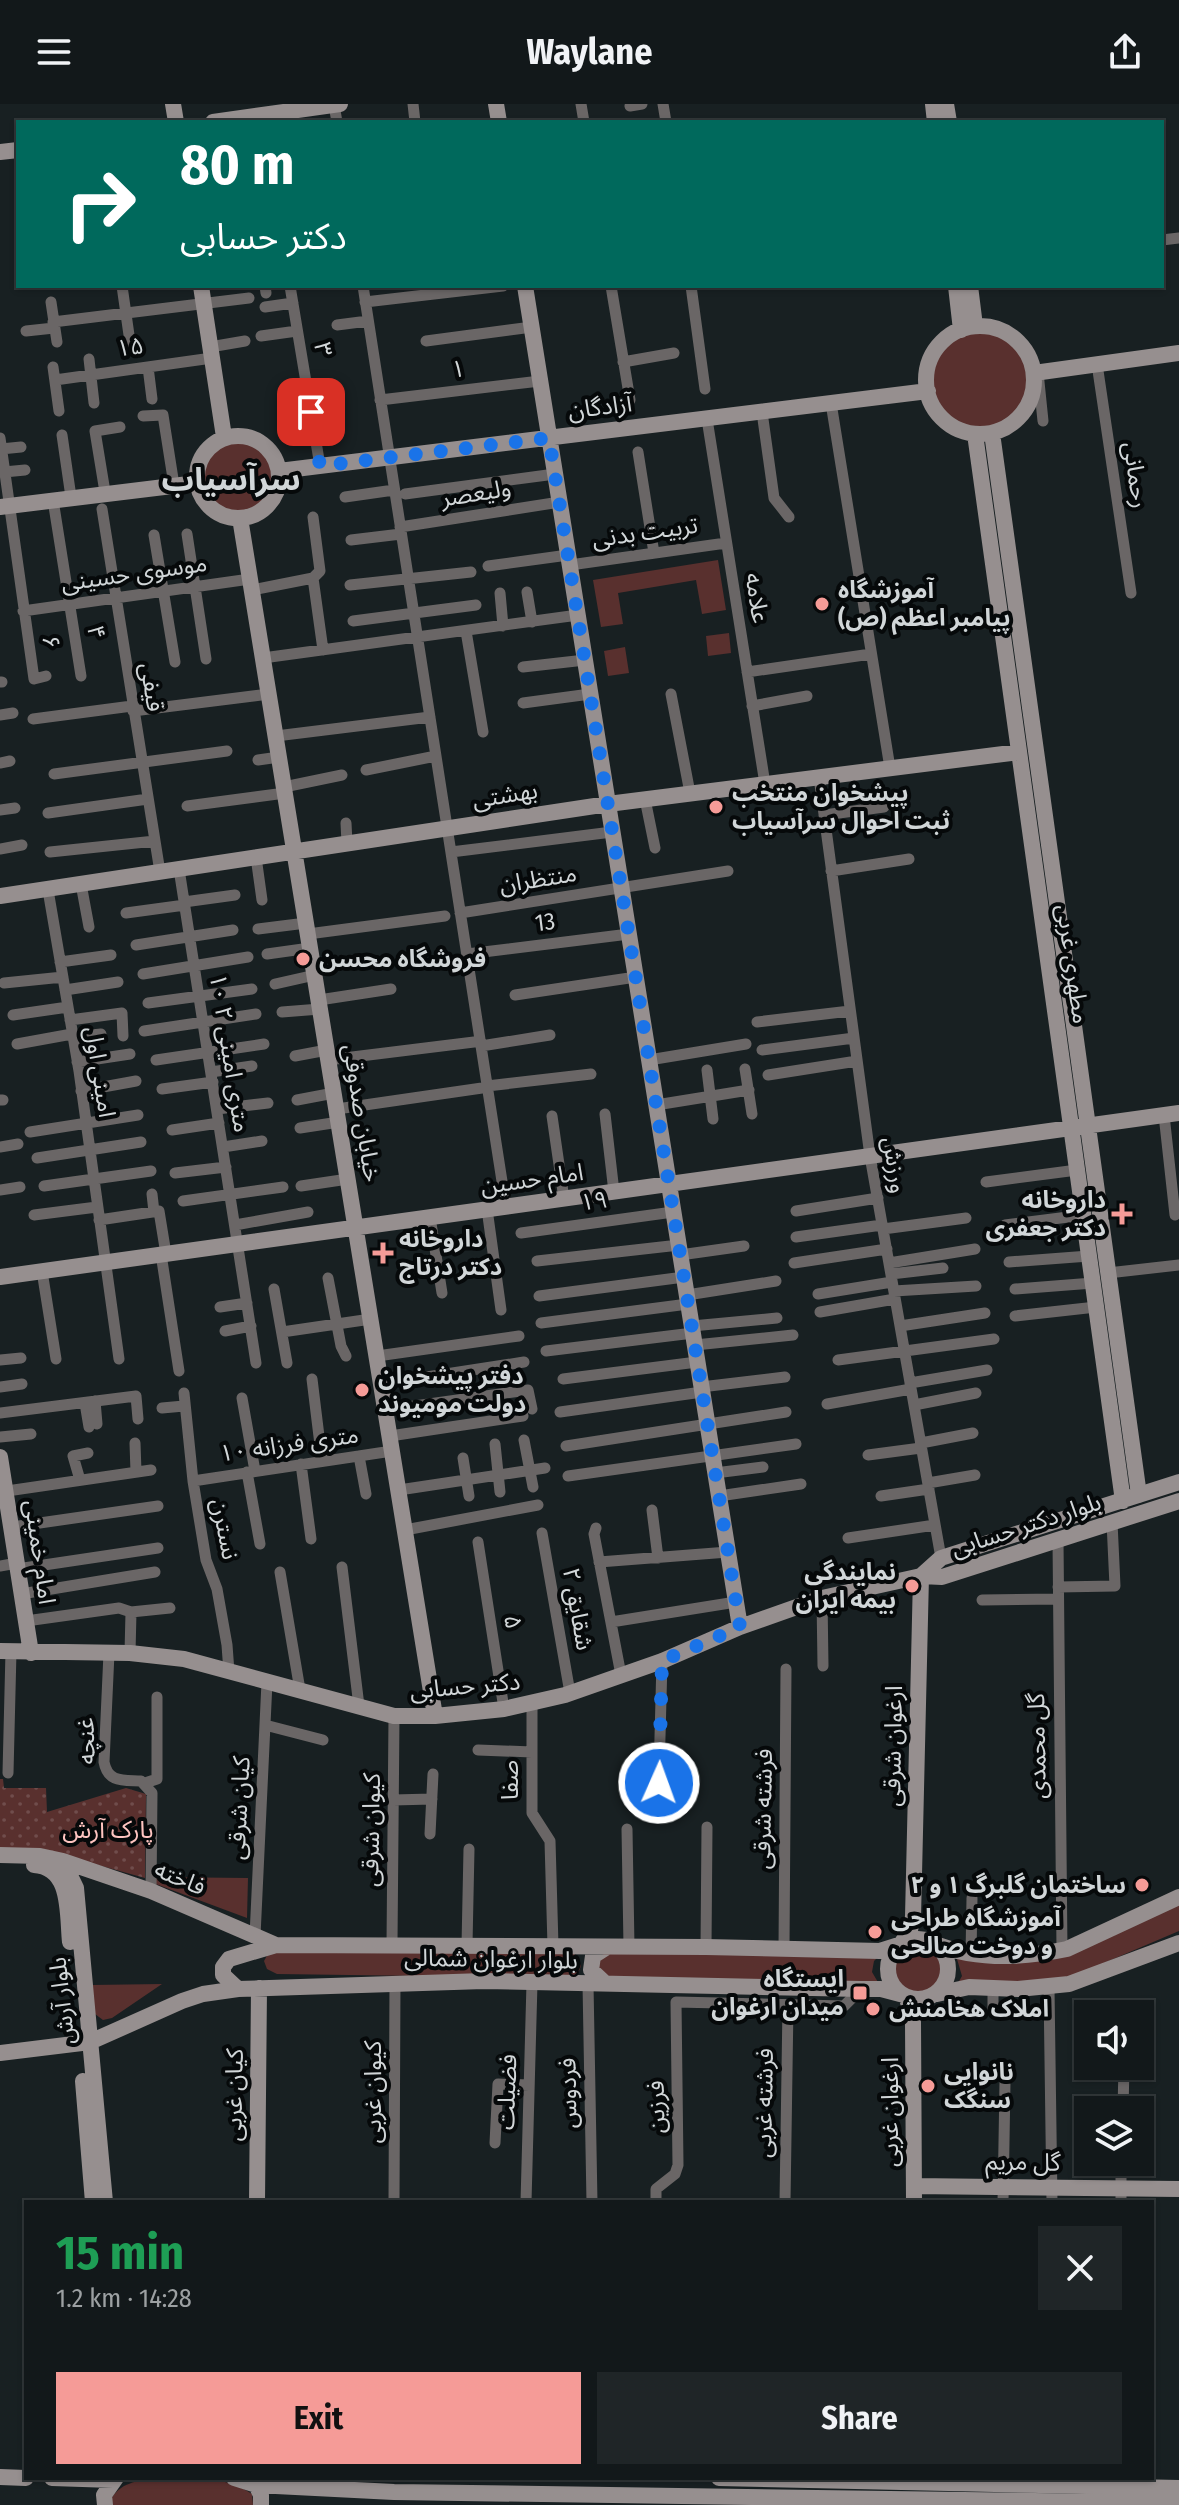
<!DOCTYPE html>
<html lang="en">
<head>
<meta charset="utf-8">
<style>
	body { margin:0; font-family:"Fira Sans Condensed","Noto Sans Arabic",sans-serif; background:#1f2527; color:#f1f3f6; height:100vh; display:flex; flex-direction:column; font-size:30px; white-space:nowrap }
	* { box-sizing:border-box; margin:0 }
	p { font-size:26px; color:#9ca0a2 }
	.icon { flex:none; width:44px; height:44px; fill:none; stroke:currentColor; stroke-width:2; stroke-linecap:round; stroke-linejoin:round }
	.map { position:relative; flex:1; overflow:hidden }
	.panel { position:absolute; left:24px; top:2096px; width:1130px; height:280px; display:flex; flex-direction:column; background:#12181a; border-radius:0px; box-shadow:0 2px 6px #0004,0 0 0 2px #313739 }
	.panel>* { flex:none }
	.banner { position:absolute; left:16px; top:16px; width:1148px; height:168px; border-radius:0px; box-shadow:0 2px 6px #0004,0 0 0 2px #313739; background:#00695c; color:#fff; overflow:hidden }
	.controls { position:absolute; left:1074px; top:1896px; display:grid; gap:16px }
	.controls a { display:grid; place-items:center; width:80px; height:80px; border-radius:0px; background:#12181a; box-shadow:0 2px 6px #0004,0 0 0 2px #313739; font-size:40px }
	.pin { position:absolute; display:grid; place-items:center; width:68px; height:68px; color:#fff; margin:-34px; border-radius:16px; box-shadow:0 4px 12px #0006 }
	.me { position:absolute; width:88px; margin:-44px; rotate:2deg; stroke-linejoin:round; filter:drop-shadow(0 0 6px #0008) }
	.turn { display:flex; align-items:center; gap:28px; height:168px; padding:0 32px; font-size:36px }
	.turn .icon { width:104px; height:104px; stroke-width:2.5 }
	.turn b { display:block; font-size:56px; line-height:68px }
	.round { display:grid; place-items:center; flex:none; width:84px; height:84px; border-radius:0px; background:#1f2527 }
	.head { display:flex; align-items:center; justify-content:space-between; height:136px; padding:0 32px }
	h1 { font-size:48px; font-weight:700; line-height:60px; color:#1e9e55 }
	.cta { display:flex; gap:16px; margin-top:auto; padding:16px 32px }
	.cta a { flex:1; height:92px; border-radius:0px; background:#f59b97; color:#111; font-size:32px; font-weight:700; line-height:92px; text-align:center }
	.cta a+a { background:#1f2527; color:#f1f3f6 }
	header { display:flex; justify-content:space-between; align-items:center; height:104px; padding:0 32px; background:#12181a; font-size:36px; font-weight:700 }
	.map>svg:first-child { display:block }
	.grass { fill:#59302e }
	.park { fill:url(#park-dots) }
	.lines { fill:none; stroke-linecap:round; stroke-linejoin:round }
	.street { stroke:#6a6666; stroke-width:11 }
	.secondary { stroke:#968f8f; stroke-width:16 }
	.route { stroke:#1a73e8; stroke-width:14; stroke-dasharray:0 25.2 }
	.poi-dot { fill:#f59b97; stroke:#06090a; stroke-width:3 }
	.labels { text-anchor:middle; stroke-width:8; stroke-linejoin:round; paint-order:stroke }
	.street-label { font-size:24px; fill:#d1d6d8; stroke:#06090a }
	.poi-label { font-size:24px; font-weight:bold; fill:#d1d6d8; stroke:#06090a; text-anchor:start }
	.park-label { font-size:24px; fill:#ffc5c1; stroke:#06090a }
	.district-label { font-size:32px; font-weight:bold; fill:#d1d6d8; stroke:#06090a }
</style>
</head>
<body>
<header><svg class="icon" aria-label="menu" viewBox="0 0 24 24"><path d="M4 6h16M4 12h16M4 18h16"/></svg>Waylane<svg class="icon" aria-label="share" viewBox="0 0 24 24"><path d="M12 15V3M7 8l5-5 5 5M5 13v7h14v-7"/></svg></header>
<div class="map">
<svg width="1179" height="2401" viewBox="0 0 1179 2401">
	<defs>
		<pattern id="park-dots" width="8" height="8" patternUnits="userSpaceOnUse" patternTransform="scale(2)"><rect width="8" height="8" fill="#59302e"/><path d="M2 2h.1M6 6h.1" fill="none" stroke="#704d4c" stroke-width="1.8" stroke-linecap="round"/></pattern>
	</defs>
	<rect width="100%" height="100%" fill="#182022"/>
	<path class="grass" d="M933 276a48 48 0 1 1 96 0a48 48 0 1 1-96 0Z
		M202 372a35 35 0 1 1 70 0a35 35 0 1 1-70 0Z
		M718,456L726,506L702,510L696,476L618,489L623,520L601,523L593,476Z
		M729,529L731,549L708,552L706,532Z
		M625,543L629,569L608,572L604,547Z
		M154,1773L248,1774L247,1814L153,1779Z
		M1179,1799V1827L1057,1879H958L962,1872L957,1855L1018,1857Z
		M893 1865a25 25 0 1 1 50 0a25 25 0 1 1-50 0Z
		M269,1848H571L577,1852L581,1862L578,1869L571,1874L277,1870L267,1865L264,1857Z
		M605,1849L879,1852L874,1857L872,1868L879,1880L608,1875L594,1857Z
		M162,1880L112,1914L103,1916L95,1910L91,1881Z
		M154,2374C188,2374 223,2370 252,2390L253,2401H113L111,2395C120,2379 137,2377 154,2374Z"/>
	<path class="park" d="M0,1675H3L4,1684H46L47,1708L126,1684L146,1690L145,1774L51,1748L0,1744Z"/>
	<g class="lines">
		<path class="street" d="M413,0L415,18
			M581,0L584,18
			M663,0L666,18
			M334,1L337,18
			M630,2L642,0
			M1162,136L1179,134
			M122,182L130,238
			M265,182L266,189
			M290,182L320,362
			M363,182L506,1103
			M611,182L630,296
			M691,182L705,285
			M51,198L57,238
			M365,198L503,182
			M265,203L293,199
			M53,218L249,194
			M337,221L368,217
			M26,227L54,224
			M261,232L297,227
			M426,237L532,223
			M210,243L245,237
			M89,255L94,299
			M623,258L674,249
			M1097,260L1131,489
			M53,263L59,307
			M148,263L152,295
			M1038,268L1043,317
			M55,276L212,254
			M380,296L540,277
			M831,299L890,664
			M762,308L774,394L789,413
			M143,312L163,311L174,381
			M707,315L765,680
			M62,331L71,393
			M0,334L34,575L46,572
			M1,345L21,343
			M638,348L654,449
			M4,368L25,366
			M105,388L95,327L120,323
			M405,390L555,370
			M345,393L394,386
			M53,396L81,572
			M102,405L160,768
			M400,423L560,398
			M187,430L206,555
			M154,431L175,558
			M351,436L401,430
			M570,461L726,439
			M488,462L568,451
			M313,474L323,546
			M350,481L471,468
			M252,486L313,474L320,467L313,413
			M527,488L532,518
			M500,489L503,522
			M23,507L250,475
			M353,517L476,501
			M466,527L483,628
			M263,554L578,511
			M523,563L585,556
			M747,568L871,550
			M0,578H2
			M671,590L690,689
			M523,599L590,590
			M752,602L807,592
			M133,607L269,590
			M0,611L13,609
			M33,615L132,602
			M276,632L430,613
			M258,656L279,653
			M0,659L10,657
			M366,666L436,652
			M54,670L227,647
			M819,673L870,1052L941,1454
			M284,683L342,671
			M645,695L655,744
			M187,702L285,689
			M0,706L15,704
			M48,709L148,695
			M824,711L884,703
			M346,719L347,739
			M0,745L22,741
			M50,748L155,737
			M451,748L612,728
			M256,753L262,796
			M179,765L256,1259
			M831,767L909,755
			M81,780L89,823
			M48,786L79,967L119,1255
			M184,798L235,791
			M126,809L185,801
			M460,809L728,767
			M258,825L306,819
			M308,830L445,812
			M136,841L233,826
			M267,850L310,844
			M467,850L629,830
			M60,858L111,851
			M143,870L248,853
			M4,879L63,873
			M275,880L315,871
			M65,886L118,878
			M515,891L636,873
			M319,896L391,885
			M148,899L252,885
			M282,908L320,905
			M13,911L68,903
			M70,916L122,909L123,932
			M757,918L850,907
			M144,927L256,910
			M73,933L101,930
			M17,940L72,930
			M481,942L550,931
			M762,946L854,934
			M295,952L327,946
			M156,956L264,940
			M328,956L474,938
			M649,956L746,940
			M77,958L130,950
			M745,965L752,1010
			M707,966L713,1015
			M211,968L252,962
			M768,971L857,957
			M487,982L591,970
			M162,985L213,978
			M81,987L136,977
			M0,996H3
			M297,996L334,989
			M656,1001L749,986
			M217,1005L268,999
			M337,1005L482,984
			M605,1010L614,1088
			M1164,1011L1175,1111
			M552,1012L564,1095
			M300,1024L339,1018
			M172,1026L219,1019
			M30,1028L138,1011
			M0,1043L18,1040
			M223,1043L262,1037
			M37,1054L141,1038
			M175,1069L226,1063
			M986,1078L1077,1066
			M44,1082L151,1067
			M301,1082L348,1075
			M0,1086L20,1083
			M152,1090L154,1108
			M183,1097L283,1083
			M487,1105L501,1206
			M796,1107L878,1094
			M34,1111L97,1103
			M430,1113L442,1189
			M99,1116L159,1107L166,1150
			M235,1121L308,1108
			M1005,1121L1084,1111
			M883,1125L966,1114
			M521,1129L673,1108
			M796,1133L882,1121
			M161,1150L179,1267
			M680,1151L744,1142
			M537,1157L679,1141
			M1009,1158L1089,1152
			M794,1159L887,1145
			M889,1159L975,1145
			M42,1167L56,1255
			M1108,1169L1179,1161
			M891,1170L943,1164
			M328,1174L341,1242L346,1252
			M274,1185L287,1259
			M1015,1185L1093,1179
			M894,1187L976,1182
			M818,1190L892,1178
			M687,1191L776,1177
			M539,1192L684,1173
			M220,1203L247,1199
			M820,1208L895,1195
			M1015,1212L1096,1203
			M541,1219L688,1200
			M692,1222L777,1214
			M900,1222L985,1209
			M225,1227L251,1222
			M282,1228L371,1215
			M695,1241L793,1231
			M546,1247L693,1229
			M377,1252L519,1232
			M0,1256L21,1254
			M838,1256L994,1235
			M312,1275L322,1357
			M563,1275L697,1258
			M910,1279L987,1266
			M381,1280L524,1258
			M0,1283L22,1280
			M701,1283L785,1273
			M184,1289L193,1377L206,1456L217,1485L227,1541L229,1568
			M242,1294L255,1367
			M95,1297L97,1320
			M85,1299L89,1323
			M827,1300L911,1285
			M914,1301L976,1289
			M162,1304L184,1302
			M386,1306L528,1286L532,1305
			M560,1308L702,1288
			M0,1309L136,1292L138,1315
			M390,1332L523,1312
			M0,1333L31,1330
			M524,1336L533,1383
			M135,1339L136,1368
			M921,1339L973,1329
			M495,1340L500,1388
			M566,1342L786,1308
			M868,1351L921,1344
			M359,1352L366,1390
			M463,1354L469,1392
			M301,1360L311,1435
			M247,1368L260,1440
			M715,1369L763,1363
			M568,1372L796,1340
			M80,1376L73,1352L88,1349
			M193,1377L392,1347
			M928,1379L975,1371
			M399,1386L545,1364
			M7,1387L151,1366
			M719,1392L801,1380
			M881,1392L929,1385
			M652,1406L658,1454
			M12,1423L158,1402
			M596,1424L594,1430L621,1571
			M405,1426L538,1401
			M542,1429L570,1589
			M848,1434L935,1421
			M1058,1437L1062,1846
			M478,1438L504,1605
			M599,1458L728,1448
			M0,1462L17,1459
			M342,1463L359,1602
			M17,1465L158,1444
			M280,1468L300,1586
			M1058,1483L1115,1482L1112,1418
			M21,1490L155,1468
			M822,1494L823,1562
			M982,1496L1058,1495
			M26,1517L119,1504L131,1508L170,1504
			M611,1518L736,1498
			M109,1549L104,1658C108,1679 123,1676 141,1677L152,1689L151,1787
			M130,1549L131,1508
			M532,1600V1709L550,1737L553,1842
			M265,1621L323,1636
			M478,1646L532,1648
			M8,1669L11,1547
			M145,1679L157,1675V1593
			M393,1696L432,1695
			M658,1709L662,1557
			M627,1725L629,1843
			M430,1730L433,1670
			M255,1832L267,1578
			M392,1840L394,1612
			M467,1841L469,1745
			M706,1843L707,1723
			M784,1844L786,1565
			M971,1851L972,1794
			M588,1880L592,2098
			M1049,1884L1052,2098
			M993,1885V1907
			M1123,2006L1124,1962
			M495,2039L498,1980L529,1981
			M394,2098L395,1878
			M526,2098L532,1879
			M656,2098V2085L675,2070L678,2061L676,1898L844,1902L861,1885
			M785,2098L788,1901
			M1003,2098L1005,1978
			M1121,2098V2058"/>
		<path class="secondary" d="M173,0L176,18
			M496,0L499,18
			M933,0L935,18
			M946,0L949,18
			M213,18L340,0
			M0,48L18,46
			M201,182L224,333
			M525,182L740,1523
			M956,182L961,226
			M970,182L975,222
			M926 276a54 54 0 1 1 108 0a54 54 0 1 1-108 0Z
			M1034,269L1179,249
			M992,329L1139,1391
			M975,330L1123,1397
			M197 373a41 41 0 1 1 82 0a41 41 0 1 1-82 0Z
			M279,367L928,287
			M0,403L197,379
			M240,414L435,1612
			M0,792L608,700L1019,648
			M0,1173L1179,1009
			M0,1353L31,1549
			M921,1472L941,1454L1179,1378
			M0,1547L130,1549L184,1555L394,1612H435L504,1605L565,1591L662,1557L740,1523L822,1494L921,1472L942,1473L1179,1397
			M0,1751L40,1752L63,1757L76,1784L105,2098
			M63,1757L151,1787L276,1841
			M34,1761C72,1763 67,1810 70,1838
			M888 1865a30 30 0 1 1 60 0a30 30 0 1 1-60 0Z
			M901,1840L910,1826L913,1813L921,1472
			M935,1840C976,1856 1024,1854 1067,1845L1179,1793
			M606,1880L591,1866L593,1852L607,1843
			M238,1885L223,1871V1863L229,1855L276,1841L706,1843L880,1847L899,1841
			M937,1890L969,1883L1018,1885L1069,1880L1179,1839
			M907,1894L913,1918L914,2098
			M0,1949L90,1938L182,1897L203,1890L238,1885L484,1877L861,1885H881L900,1890
			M83,1977L93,2098
			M914,2082L1179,2085
			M257,2098L259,1884
			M0,2373L26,2374
			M52,2374L113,2376
			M234,2374L256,2381L261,2391V2401
			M719,2374L1179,2384
			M256,2381L394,2388L1179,2399
			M105,2401L104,2391L116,2374"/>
	</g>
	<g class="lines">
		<path class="route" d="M311,308L320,362L549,334L740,1523L662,1557L659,1679"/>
	</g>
	<g class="poi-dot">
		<circle cx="822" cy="500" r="8"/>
		<circle cx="716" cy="703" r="8"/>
		<circle cx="303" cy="855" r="8"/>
		<path d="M1118 1098h8v8h8v8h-8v8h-8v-8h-8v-8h8z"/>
		<path d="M379 1137h8v8h8v8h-8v8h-8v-8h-8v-8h8z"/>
		<circle cx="362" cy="1286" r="8"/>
		<circle cx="912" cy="1482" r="8"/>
		<circle cx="1142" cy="1781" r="8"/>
		<circle cx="875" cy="1828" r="8"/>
		<rect x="852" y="1881" width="16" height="16" rx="4"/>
		<circle cx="873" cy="1905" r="8"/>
		<circle cx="928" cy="1982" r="8"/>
	</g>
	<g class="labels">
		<g class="street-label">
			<text transform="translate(130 243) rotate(-8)" y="8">۱۵</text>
			<text transform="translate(323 245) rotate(80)" y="8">۳</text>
			<text transform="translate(458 265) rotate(-7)" y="8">۱</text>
			<text transform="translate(600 303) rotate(-7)" y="8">آزادگان</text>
			<text transform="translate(1136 371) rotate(82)" y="8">رحمانی</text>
			<text transform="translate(476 389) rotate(-9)" y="8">ولیعصر</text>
			<text transform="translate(645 428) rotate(-8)" y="8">تربیت بدنی</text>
			<text transform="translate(134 469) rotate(-8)" y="8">موسوی حسینی</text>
			<text transform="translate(757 494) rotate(81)" y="8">علامه</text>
			<text transform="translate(96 528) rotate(80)" y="8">۴</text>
			<text transform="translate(51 538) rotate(81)" y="8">۶</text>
			<text transform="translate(152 583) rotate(81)" y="8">قیفی</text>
			<text transform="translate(505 691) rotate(-9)" y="8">بهشتی</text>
			<text transform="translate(538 775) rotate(-9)" y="8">منتظران</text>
			<text transform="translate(545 818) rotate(-7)" y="8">13</text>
			<text transform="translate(1073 860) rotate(82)" y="8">مطهری غربی</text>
			<text transform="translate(230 949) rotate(81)" y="8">۱۰ متری امینی ۲</text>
			<text transform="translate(100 968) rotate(81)" y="8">امینی اول</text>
			<text transform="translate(362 1009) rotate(81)" y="8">خیابان صدوقی</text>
			<text transform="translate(895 1061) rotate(81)" y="8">ورزش</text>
			<text transform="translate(532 1075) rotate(-8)" y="8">امام حسین</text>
			<text transform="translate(594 1097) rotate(-8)" y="8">۱۹</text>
			<text transform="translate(289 1340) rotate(-8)" y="8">۱۰ متری فرزانه</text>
			<text transform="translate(1026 1421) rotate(-18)" y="8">بلوار دکتر حسابی</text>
			<text transform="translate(225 1425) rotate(79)" y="8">نسترن</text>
			<text transform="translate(40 1448) rotate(82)" y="8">امام خمینی</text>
			<text transform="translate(578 1505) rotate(80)" y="8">شقایق ۲</text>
			<text transform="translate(513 1518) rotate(81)" y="8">۵</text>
			<text transform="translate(465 1582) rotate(-5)" y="8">دکتر حسابی</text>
			<text transform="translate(86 1637) rotate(-92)" y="8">غنچه</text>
			<text transform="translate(893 1642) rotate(-89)" y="8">ارغوان شرقی</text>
			<text transform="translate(1037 1642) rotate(-91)" y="8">گل محمدی</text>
			<text transform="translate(510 1676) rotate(-90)" y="8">صفا</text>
			<text transform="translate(239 1704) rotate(-87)" y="8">کیان شرقی</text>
			<text transform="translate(763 1705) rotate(-89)" y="8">فرشته شرقی</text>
			<text transform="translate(371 1726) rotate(-89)" y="8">کیوان شرقی</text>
			<text transform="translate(180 1774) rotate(23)" y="8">فاخته</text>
			<text transform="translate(491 1855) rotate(1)" y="8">بلوار ارغوان شمالی</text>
			<text transform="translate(62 1897) rotate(-96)" y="8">بلوار آرش</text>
			<text transform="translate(373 1988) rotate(-90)" y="8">کیوان غربی</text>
			<text transform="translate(507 1988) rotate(-88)" y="8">فضیلت</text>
			<text transform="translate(568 1989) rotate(-91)" y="8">فردوس</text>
			<text transform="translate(234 1991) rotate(-89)" y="8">کیان غربی</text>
			<text transform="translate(764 1999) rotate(-89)" y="8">فرشته غربی</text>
			<text transform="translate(656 2003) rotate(-91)" y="8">فرزین</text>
			<text transform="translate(890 2008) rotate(-90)" y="8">ارغوان غربی</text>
			<text transform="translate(1023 2058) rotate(1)" y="8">گل مریم</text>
		</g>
		<g class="poi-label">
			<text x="838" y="494">آموزشگاه<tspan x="838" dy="28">پیامبر اعظم (ص)</tspan></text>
			<text x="732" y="697">پیشخوان منتخب<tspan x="732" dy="28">ثبت احوال سرآسیاب</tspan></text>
			<text x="319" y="863">فروشگاه محسن</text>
			<text x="1106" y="1104" text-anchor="end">داروخانه<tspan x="1106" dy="28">دکتر جعفری</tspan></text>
			<text x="399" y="1143">داروخانه<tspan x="399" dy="28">دکتر درتاج</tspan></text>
			<text x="378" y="1280">دفتر پیشخوان<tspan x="378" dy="28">دولت مومیوند</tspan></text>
			<text x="896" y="1476" text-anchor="end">نمایندگی<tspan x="896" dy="28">بیمه ایران</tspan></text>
			<text x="1126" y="1789" text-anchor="end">ساختمان گلبرگ ۱ و ۲</text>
			<text x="891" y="1822">آموزشگاه طراحی<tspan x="891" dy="28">و دوخت صالحی</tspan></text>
			<text x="844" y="1883" text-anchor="end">ایستگاه<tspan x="844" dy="28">میدان ارغوان</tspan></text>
			<text x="889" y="1913">املاک هخامنش</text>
			<text x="944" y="1976">نانوایی<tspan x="944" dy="28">سنگک</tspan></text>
		</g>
		<g class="park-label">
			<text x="108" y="1734">پارک آرش</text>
		</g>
		<g class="district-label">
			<text x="231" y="386">سرآسیاب</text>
		</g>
	</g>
</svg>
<div class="controls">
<a><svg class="icon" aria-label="sound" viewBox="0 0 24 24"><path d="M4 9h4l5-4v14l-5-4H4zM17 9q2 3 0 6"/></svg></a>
<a><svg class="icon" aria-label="layers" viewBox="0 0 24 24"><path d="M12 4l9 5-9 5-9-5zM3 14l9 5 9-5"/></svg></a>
</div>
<div class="pin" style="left:311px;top:308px;background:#d93025"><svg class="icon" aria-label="arrive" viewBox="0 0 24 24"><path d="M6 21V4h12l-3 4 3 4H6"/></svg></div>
<svg class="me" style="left:659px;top:1679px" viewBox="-20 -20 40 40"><circle r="17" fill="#1a73e8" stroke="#fff" stroke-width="3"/><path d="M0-11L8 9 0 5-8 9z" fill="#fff"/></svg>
<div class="banner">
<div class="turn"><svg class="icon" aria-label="right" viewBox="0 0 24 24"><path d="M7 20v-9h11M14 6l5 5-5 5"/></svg><div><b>80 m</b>دکتر حسابی</div></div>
</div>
<section class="panel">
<div class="head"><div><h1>15 min</h1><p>1.2 km · 14:28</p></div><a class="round"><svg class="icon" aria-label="close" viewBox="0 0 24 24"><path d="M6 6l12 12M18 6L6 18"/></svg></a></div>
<div class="cta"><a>Exit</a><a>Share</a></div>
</section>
</div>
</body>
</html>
